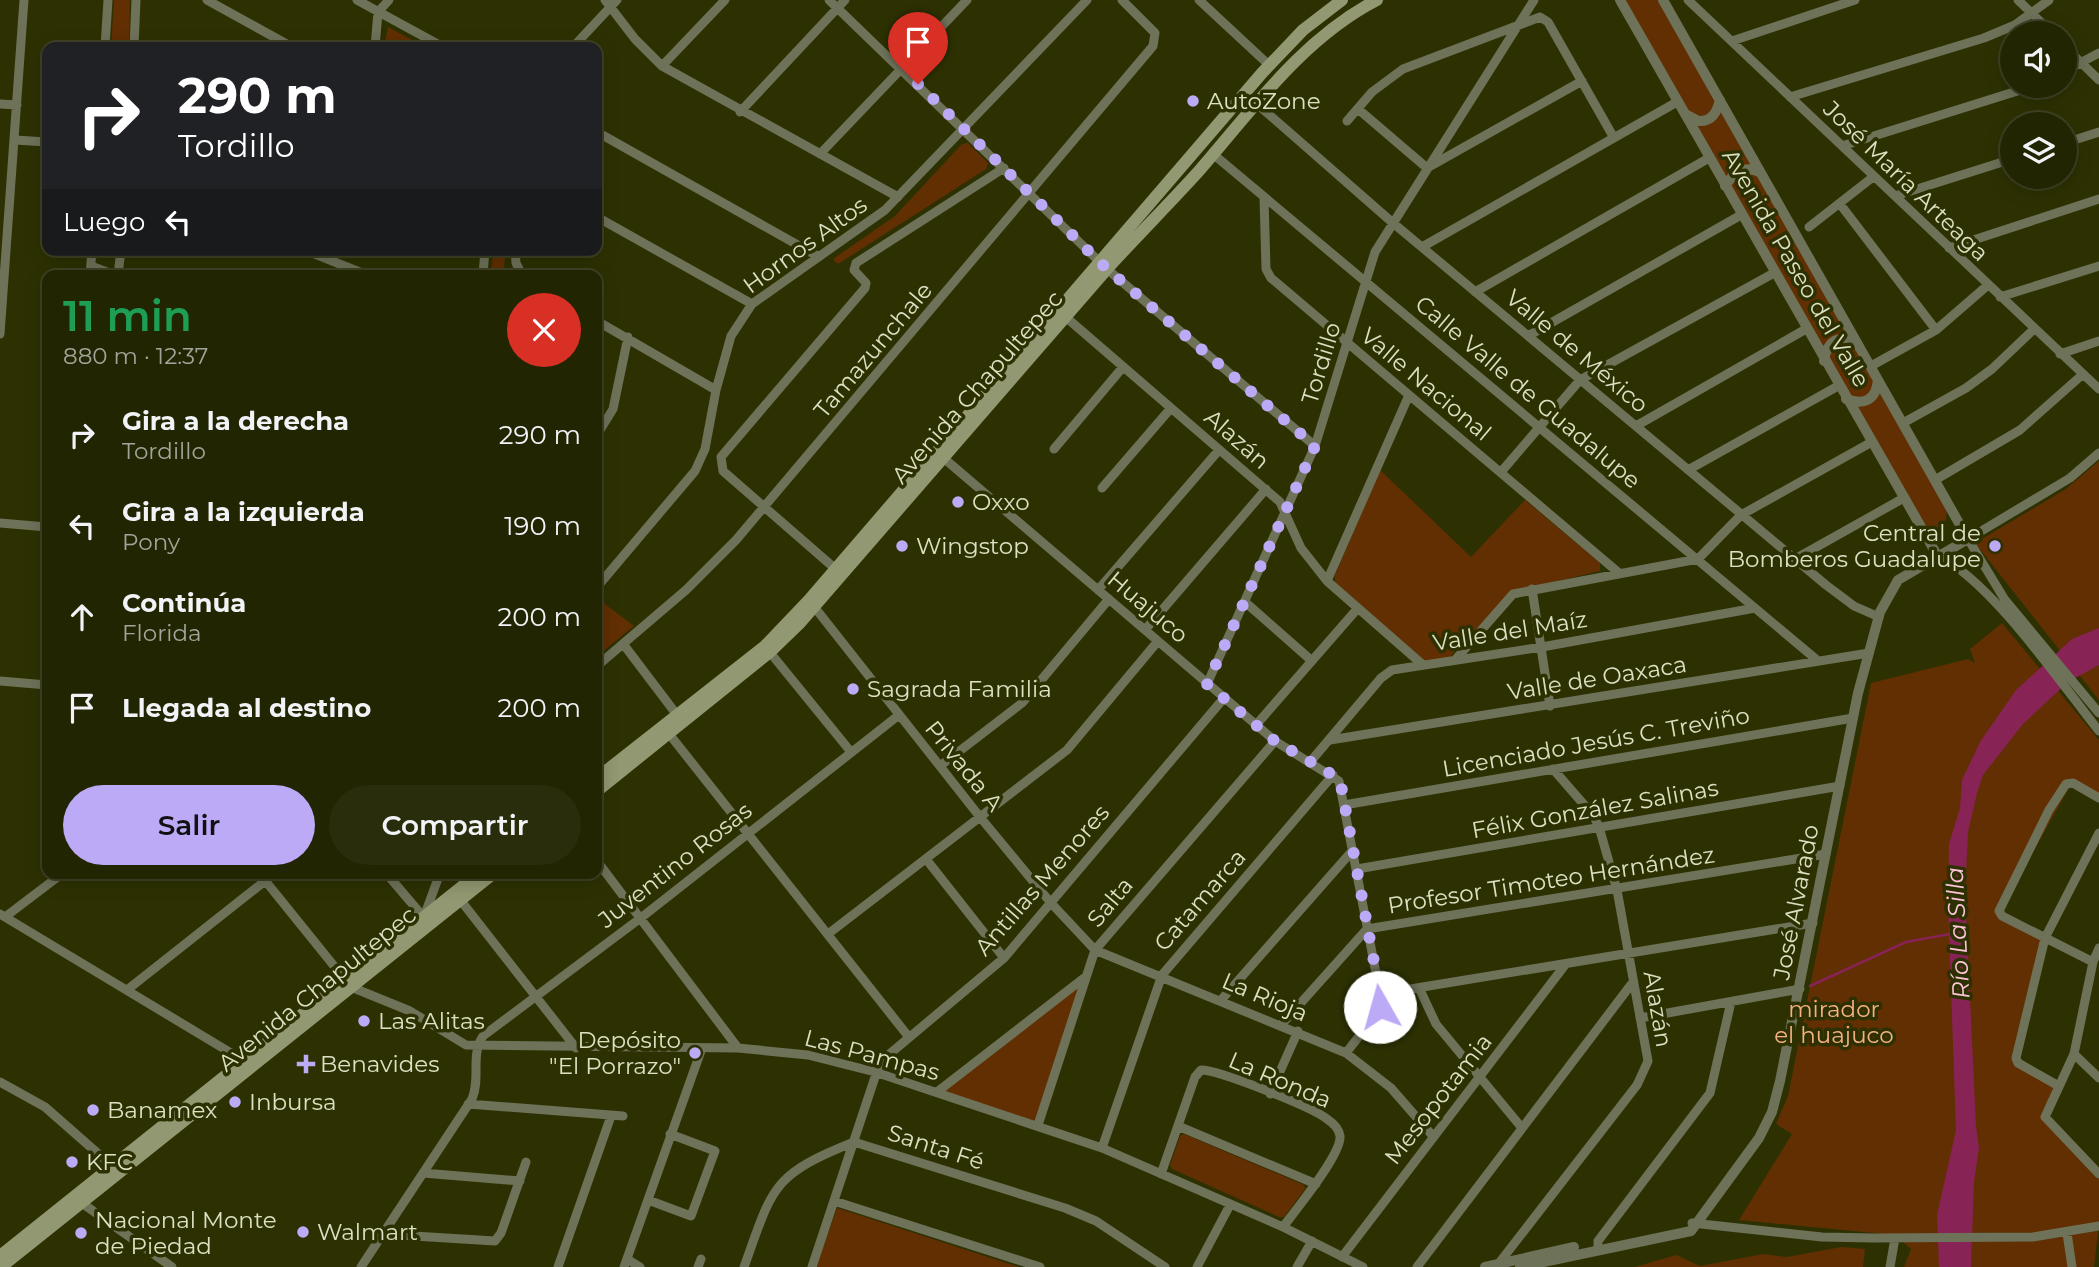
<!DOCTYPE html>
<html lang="es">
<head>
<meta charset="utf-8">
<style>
	body { margin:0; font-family:Montserrat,sans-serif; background:#2a2d0c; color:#f1f3f6; height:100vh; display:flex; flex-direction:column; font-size:26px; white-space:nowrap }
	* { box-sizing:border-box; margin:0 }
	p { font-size:23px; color:#a2a599 }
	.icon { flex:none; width:38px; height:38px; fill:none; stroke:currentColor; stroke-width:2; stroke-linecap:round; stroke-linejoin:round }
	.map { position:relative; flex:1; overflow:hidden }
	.sheet { position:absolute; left:42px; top:270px; width:560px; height:609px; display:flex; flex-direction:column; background:#222502; border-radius:14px; box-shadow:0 4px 18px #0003,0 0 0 2px #3f4224 }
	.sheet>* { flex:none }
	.guide { position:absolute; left:42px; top:42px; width:560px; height:214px; border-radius:14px; box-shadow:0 4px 18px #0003,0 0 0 2px #3f4224; background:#202124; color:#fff; overflow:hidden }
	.controls { position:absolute; left:2000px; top:21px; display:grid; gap:14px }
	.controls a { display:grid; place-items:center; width:77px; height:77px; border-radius:50%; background:#222502; box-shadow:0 4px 18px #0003,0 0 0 2px #3f4224; font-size:35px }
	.pin { position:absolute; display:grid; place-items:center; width:60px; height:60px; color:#fff; margin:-72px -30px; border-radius:50% 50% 50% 0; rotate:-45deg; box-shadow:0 0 7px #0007 }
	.pin .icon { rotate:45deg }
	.me { position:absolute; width:77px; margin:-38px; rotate:353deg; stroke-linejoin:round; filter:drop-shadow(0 0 5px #0008) }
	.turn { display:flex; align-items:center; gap:24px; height:147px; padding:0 21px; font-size:32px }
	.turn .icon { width:91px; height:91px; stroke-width:2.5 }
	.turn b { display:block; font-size:49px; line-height:60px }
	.then { display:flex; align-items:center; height:66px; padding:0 21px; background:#0003; gap:14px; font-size:26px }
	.round { display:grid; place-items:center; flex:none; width:74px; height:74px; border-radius:37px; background:#2a2d0c }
	.summary { display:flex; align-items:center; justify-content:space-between; height:119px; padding:0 21px }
	h1 { font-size:42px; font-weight:600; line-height:52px; color:#1e9e55 }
	.action { display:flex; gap:14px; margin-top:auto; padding:14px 21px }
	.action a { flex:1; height:80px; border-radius:42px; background:#bcaaf6; color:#111; font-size:28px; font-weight:600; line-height:80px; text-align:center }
	.action a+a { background:#2a2d0c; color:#f1f3f6 }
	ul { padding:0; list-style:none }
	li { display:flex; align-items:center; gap:21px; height:91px; padding:0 21px }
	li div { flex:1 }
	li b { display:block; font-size:26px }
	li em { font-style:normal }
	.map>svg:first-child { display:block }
	.green { fill:#612f02 }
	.water { fill:#882355 }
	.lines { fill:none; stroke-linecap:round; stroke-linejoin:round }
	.stream { stroke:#882355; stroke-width:2.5 }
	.minor { stroke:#6e7259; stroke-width:9 }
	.tertiary { stroke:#6e7259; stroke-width:10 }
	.secondary { stroke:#929871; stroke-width:12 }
	.route { stroke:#bcaaf6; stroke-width:12; stroke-dasharray:0 21.6 }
	.poi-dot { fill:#bcaaf6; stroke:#2d3102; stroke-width:2.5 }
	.labels { text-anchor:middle; stroke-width:7; stroke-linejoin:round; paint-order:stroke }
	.poi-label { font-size:23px; fill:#dce1c3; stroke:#2d3102; text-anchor:start }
	.street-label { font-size:23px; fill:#dce1c3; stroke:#2d3102 }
	.park-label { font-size:23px; fill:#f7b080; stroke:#2d3102 }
	.water-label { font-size:24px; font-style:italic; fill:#fec5da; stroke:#2d3102 }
</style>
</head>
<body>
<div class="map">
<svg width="2099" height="1267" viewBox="0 0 2099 1267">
	<rect width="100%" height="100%" fill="#2d3102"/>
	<path class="green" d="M114,0H130L129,47H111Z
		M1625,0H1658L1947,511L1944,532L1940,537H1930Z
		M388,27L425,47H384Z
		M968,143L988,163L986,169L838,264L833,259L895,216L962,144Z
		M493,250H506L503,275H491Z
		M2099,461V700L1975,543L2066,489Z
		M1380,470L1471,557L1525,500L1600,563V571L1511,592L1448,659L1425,662L1335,582V575Z
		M597,598L634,626L597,656Z
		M2002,623L2099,740V798L2070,786L2001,909L2045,938L2017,1056L2055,1083L2046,1118L2099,1172V1224L2094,1267H1904L1911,1249L1895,1235L1739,1220L1792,1134L1776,1124L1788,1096L1871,683L1968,659L1975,663L1970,649Z
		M1085,977L1038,1125L937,1092Z
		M1184,1134L1304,1185L1305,1189L1284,1217H1279L1172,1169L1170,1165L1180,1136Z
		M837,1208L1019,1267H816Z
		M1841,1247L1865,1249L1863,1267H1635L1676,1255L1700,1266L1763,1254L1787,1257Z"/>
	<path class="water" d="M2099,628V665L2068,682L2023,724L1983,775L1977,793L1968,832L1965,892L1976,1126L1979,1148L1974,1182L1971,1267H1939L1937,1215L1956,1130L1948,905L1949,844L1960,808L1962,780L1980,742L2016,690L2072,639Z"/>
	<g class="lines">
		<path class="stream" d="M1810,986L1906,942L1950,934"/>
		<path class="minor" d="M207,0L292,47
			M357,0L443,47
			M605,0L635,39L662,66L898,197
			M829,0L1107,269L1315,446
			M1199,0L1269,65
			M1688,0L2099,389
			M2018,0L2052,33
			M1732,41L1855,0
			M105,47L108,0
			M134,47L136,0
			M375,47L378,12L389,0
			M573,47L617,0
			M2065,47L2099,80
			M662,66L725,0
			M2065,71L2099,53
			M1790,97L1984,38L2015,25L2049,0
			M0,104L17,105
			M1257,104L1393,223L1826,585L1854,606L1879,617
			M1358,109L1427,168L1582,81
			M740,112L845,0
			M1347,121L1372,92L1403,69L1540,17L1548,22L1614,138
			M597,132L819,257
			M15,140L47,142
			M2065,143L2099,132
			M1842,146L2033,86
			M820,154L967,0
			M1213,154L1817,660
			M1895,196L2012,159
			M1264,197L1266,269L1271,278L1619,573
			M1840,204L1936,330
			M597,217L752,304
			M1809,227L1873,177
			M1422,247L1677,102
			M1949,248L2099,199
			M305,250L367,275
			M515,250L516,263L522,275
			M91,266L115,275
			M90,275L92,250
			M118,275L121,250
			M483,275L485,250
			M1475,292L1709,158
			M2000,297L2099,266
			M1061,313L1280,502L1301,548L1327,581L1423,665
			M597,321L716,390
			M0,334L24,0
			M1528,336L1741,215
			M2060,354L2099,341
			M1871,366L1936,330L1988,285
			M1903,423L1966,388L1992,369L2034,329
			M1636,426L1806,329
			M597,435L613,409L628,337
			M1054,449L1123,367
			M2099,453L2070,478L1968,539L2005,600L2099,713
			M940,455L1275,741L1339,781L1380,994L1377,1013L1346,1053
			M1688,470L1838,386
			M1501,472L1580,380L1774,273
			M1935,480L2020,430L2082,375
			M1102,488L1171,408
			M0,523L47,527
			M1937,555C1991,581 2060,682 2099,731
			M1795,559L1902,499
			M839,572L723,471L721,457L865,288L866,283L854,270L856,263L1004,168
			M1327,581L1409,395
			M597,587L695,471L705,449L716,390L731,336L752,304L885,210L1087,0
			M1532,589L1550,706
			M1098,590L1219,450
			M1245,602L1312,661
			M812,604L980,817L1051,903L1095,950L1346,1053L1391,1088L1432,1135
			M1145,630L1266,489
			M624,645L680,719
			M768,650L851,752
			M1456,659L1513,594L1698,559L1741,515L1870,443
			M597,666L686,590L736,540L1153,46L1155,33L1122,0
			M0,681L47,685
			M1207,684L1315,446L1375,252L1534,0
			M1256,725L1358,608
			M666,730L908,1036
			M1330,740L1869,653
			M1311,761L1381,678L1392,670L1542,647L1755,608
			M940,766L1022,703L1109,599
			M1344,805L1853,718
			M926,859L1004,958
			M597,861L738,1048
			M1357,869L1840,786
			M259,873L351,987L410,1011L466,1045L738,1048L808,1055L875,1072L1102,1148L1283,1227L1363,1267
			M386,873L426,920
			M458,897L576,1048
			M0,914L246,1062
			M425,914L440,873
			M5,917L63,873
			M828,934L1067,750L1158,641
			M2099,948L2093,962L2074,1054L2045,1117L2099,1174
			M2093,962L2002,916L1999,911L2049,810L2066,784L2073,783L2099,798
			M127,990L265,881
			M1420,990L1436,1024L1522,1128
			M1380,994L1813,923
			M1222,999L1353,850
			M1640,1018L1800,989
			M1282,1024L1367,929L1826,854
			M2074,1054L2099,1078
			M0,1082L45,1107L111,1165
			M2057,1085L2018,1063L2016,1058L2045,938L2099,833
			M937,1092L1084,978
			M1270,1094L1298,1031
			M468,1104L623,1116
			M1038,1125L1095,950L1275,741
			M1178,1126L1316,1184
			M1102,1148L1162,975L1333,775
			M423,1173L520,1181
			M1161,1174L1195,1077L1201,1070C1219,1070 1312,1107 1327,1119C1333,1123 1339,1129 1340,1136C1342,1154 1295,1211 1283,1227
			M648,1200L691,1216L715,1151L670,1134
			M79,1201L172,1267
			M834,1201L1040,1267
			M1692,1223L1822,1237L1873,1238L2033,1237L2099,1226
			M2067,1233L2072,1267
			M381,1234L495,1241L501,1233L526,1162
			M1598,1248V1241L1710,1093L1731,1002
			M1342,1257L1565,965
			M627,1259L640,1267
			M361,1267L472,1099C481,1078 470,1055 483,1036L642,917L899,715
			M558,1267L611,1116
			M624,1267L702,1048
			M698,1267L701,1259
			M744,1267C773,1187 771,1175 854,1142L1065,1208L1096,1221L1165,1267
			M812,1267L880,1062L1004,958L1224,698
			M1197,1267L1230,1205
			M1297,1267L1312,1241
			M1417,1267L1633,982
			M1496,1267L1637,1085L1648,1061L1617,890L1599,827L1593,815L1553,769
			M1890,1267L1895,1238"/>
		<path class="tertiary" d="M1620,0L1937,555
			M1685,114L1698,121C1712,122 1717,112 1720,100
			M1725,186C1734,172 1745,164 1761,173
			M1824,361C1827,341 1838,333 1857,343
			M1846,399C1864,406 1876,400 1878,380
			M1485,1267L1574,1247
			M1520,1267L1691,1231L1759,1138L1772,1112L1780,1081L1858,693L1880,612L1898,580L1968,539L1663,0"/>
		<path class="secondary" d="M597,778L765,646L809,600L1262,73L1303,30L1342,0
			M597,791L770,652L799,624L1107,269C1137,236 1168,205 1198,172C1252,110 1303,38 1377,0
			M0,1256L479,873
			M1,1267L494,873"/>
	</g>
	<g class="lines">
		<path class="route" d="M918,84L1107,269L1315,446L1207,684L1275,741L1333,775L1341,785L1380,994V1007"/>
	</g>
	<g class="poi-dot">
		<circle cx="1193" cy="101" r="7"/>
		<circle cx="958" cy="502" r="7"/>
		<circle cx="902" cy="546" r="7"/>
		<circle cx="1995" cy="546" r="7"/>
		<circle cx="853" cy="689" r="7"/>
		<circle cx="364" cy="1021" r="7"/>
		<circle cx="695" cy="1053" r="7"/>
		<path d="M302.5 1053.5h7v7h7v7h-7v7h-7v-7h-7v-7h7z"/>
		<circle cx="235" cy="1102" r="7"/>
		<circle cx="93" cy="1110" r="7"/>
		<circle cx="72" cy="1162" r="7"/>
		<circle cx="303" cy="1232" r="7"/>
		<circle cx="81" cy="1233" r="7"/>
	</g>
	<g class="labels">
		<g class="poi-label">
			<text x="1207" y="109">AutoZone</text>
			<text x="972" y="510">Oxxo</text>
			<text x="1981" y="541" text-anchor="end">Central de<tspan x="1981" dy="26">Bomberos Guadalupe</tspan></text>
			<text x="916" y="554">Wingstop</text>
			<text x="867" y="697">Sagrada Familia</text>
			<text x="378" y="1029">Las Alitas</text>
			<text x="681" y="1048" text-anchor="end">Depósito<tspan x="681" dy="26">"El Porrazo"</tspan></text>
			<text x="320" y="1072">Benavides</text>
			<text x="249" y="1110">Inbursa</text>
			<text x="107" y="1118">Banamex</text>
			<text x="86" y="1170">KFC</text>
			<text x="95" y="1228">Nacional Monte<tspan x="95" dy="26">de Piedad</tspan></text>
			<text x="317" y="1240">Walmart</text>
		</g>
		<g class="street-label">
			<text transform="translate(1906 181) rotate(44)" y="8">José María Arteaga</text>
			<text transform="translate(805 245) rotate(-36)" y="8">Hornos Altos</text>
			<text transform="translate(1796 268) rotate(60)" y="8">Avenida Paseo del Valle</text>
			<text transform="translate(873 350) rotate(-50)" y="8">Tamazunchale</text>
			<text transform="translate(1577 351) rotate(40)" y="8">Valle de México</text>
			<text transform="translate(1321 363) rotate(-73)" y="8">Tordillo</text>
			<text transform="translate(1426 384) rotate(40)" y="8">Valle Nacional</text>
			<text transform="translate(977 387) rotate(-49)" y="8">Avenida Chapultepec</text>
			<text transform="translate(1528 392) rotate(40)" y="8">Calle Valle de Guadalupe</text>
			<text transform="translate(1237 439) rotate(41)" y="8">Alazán</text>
			<text transform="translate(1148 607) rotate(40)" y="8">Huajuco</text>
			<text transform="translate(1510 631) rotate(-9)" y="8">Valle del Maíz</text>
			<text transform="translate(1597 678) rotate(-9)" y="8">Valle de Oaxaca</text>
			<text transform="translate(1596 742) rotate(-10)" y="8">Licenciado Jesús C. Treviño</text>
			<text transform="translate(964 766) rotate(51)" y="8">Privada A</text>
			<text transform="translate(1595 809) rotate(-10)" y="8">Félix González Salinas</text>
			<text transform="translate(675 865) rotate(-38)" y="8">Juventino Rosas</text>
			<text transform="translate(1042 880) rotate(-49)" y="8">Antillas Menores</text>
			<text transform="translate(1551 880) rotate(-9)" y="8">Profesor Timoteo Hernández</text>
			<text transform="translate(1200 900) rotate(-49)" y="8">Catamarca</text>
			<text transform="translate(1110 902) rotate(-50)" y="8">Salta</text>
			<text transform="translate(1796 902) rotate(-79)" y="8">José Alvarado</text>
			<text transform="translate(317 989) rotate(-39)" y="8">Avenida Chapultepec</text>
			<text transform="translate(1265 997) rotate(23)" y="8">La Rioja</text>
			<text transform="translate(1658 1009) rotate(80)" y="8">Alazán</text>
			<text transform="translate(872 1055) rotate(15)" y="8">Las Pampas</text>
			<text transform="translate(1280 1080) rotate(23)" y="8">La Ronda</text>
			<text transform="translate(1438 1099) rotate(-52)" y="8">Mesopotamia</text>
			<text transform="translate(936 1147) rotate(18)" y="8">Santa Fé</text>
		</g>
		<g class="park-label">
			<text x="1834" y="1017">mirador<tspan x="1834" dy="26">el huajuco</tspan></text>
		</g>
		<g class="water-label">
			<text transform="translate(1958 933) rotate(-93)" y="8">Río La Silla</text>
		</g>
	</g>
</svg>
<div class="controls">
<a><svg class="icon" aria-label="sound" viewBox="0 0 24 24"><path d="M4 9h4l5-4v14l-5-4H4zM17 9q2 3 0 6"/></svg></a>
<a><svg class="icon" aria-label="layers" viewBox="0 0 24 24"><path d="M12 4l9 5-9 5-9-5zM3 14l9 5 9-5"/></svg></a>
</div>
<div class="pin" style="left:918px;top:84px;background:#d93025"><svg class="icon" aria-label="arrive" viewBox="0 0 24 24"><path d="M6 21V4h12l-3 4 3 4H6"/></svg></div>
<svg class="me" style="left:1380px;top:1007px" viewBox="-20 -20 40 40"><circle r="19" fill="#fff"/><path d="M0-13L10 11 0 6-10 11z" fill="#bcaaf6"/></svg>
<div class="guide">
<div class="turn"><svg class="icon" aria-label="right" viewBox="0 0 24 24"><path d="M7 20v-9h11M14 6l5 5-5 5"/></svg><div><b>290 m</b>Tordillo</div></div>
<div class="then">Luego<svg class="icon" aria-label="left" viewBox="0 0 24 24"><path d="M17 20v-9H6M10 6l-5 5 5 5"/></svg></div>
</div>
<section class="sheet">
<div class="summary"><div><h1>11 min</h1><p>880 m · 12:37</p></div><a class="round" style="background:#d93025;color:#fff"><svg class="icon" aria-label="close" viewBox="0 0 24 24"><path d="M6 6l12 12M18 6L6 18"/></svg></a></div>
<ul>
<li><svg class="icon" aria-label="right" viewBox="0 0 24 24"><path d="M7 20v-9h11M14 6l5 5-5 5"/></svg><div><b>Gira a la derecha</b><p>Tordillo</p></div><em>290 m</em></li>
<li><svg class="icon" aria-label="left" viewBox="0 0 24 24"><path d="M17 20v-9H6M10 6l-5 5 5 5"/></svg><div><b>Gira a la izquierda</b><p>Pony</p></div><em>190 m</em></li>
<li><svg class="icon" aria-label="ahead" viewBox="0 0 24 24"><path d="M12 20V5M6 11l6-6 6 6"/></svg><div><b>Continúa</b><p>Florida</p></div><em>200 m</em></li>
<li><svg class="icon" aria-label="arrive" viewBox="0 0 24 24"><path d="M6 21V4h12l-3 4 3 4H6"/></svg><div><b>Llegada al destino</b></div><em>200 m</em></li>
</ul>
<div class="action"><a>Salir</a><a>Compartir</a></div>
</section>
</div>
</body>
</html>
